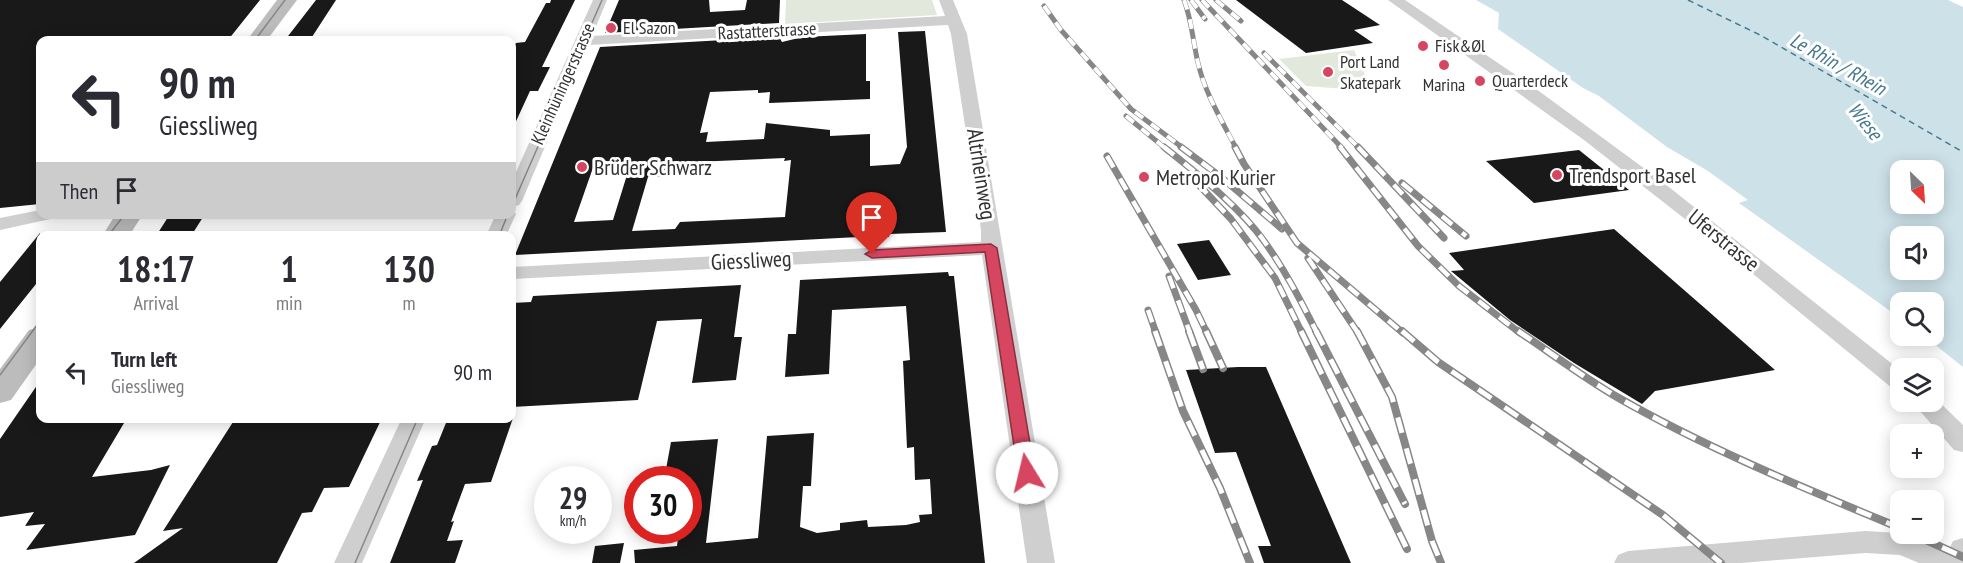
<!DOCTYPE html>
<html lang="en">
<head>
<meta charset="utf-8">
<style>
	body { margin:0; font-family:"PT Sans Narrow",sans-serif; background:#f7f7f7; color:#2b2b33; height:100vh; display:flex; flex-direction:column; font-size:22px; white-space:nowrap }
	* { box-sizing:border-box; margin:0 }
	p { font-size:20px; color:#7c7c81 }
	.icon { flex:none; width:33px; height:33px; fill:none; stroke:currentColor; stroke-width:2; stroke-linecap:round; stroke-linejoin:round }
	.map { position:relative; flex:1; overflow:hidden }
	.side { position:absolute; left:36px; top:231px; width:480px; height:192px; display:flex; flex-direction:column; background:#fff; border-radius:12px; box-shadow:0 3px 15px #0003 }
	.side>* { flex:none }
	.top-card { position:absolute; left:36px; top:36px; width:480px; height:183px; border-radius:12px; box-shadow:0 3px 15px #0003; background:#fff; color:#2b2b33; overflow:hidden }
	.needle { width:39px; rotate:155deg }
	.tools { position:absolute; left:1890px; top:160px; display:grid; gap:12px }
	.tools a { display:grid; place-items:center; width:54px; height:54px; border-radius:12px; background:#fff; box-shadow:0 3px 15px #0003; font-size:30px }
	.speed { position:absolute; left:534px; top:466px; display:flex; gap:12px; font-size:30px; font-weight:700; text-align:center }
	.speed>* { display:grid; place-content:center; width:78px; height:78px; border-radius:50%; background:#fff; box-shadow:0 3px 15px #0003; line-height:1 }
	.speed small { font-size:15px; font-weight:400 }
	.speed .limit { border:9px solid #d22; background:#fff; color:#111 }
	.pin { position:absolute; display:grid; place-items:center; width:51px; height:51px; color:#fff; margin:-62px -26px; border-radius:50% 50% 50% 0; rotate:-45deg; box-shadow:0 0 6px #0007 }
	.pin .icon { rotate:45deg }
	.me { position:absolute; width:66px; margin:-33px; rotate:351deg; stroke-linejoin:round; filter:drop-shadow(0 0 4px #0008) }
	.turn { display:flex; align-items:center; gap:21px; height:126px; padding:0 24px; font-size:27px }
	.turn .icon { width:78px; height:78px; stroke-width:2.5 }
	.turn b { display:block; font-size:42px; line-height:51px }
	.then { display:flex; align-items:center; height:57px; padding:0 24px; background:#0003; gap:12px; font-size:22px }
	.eta { display:flex; justify-content:space-evenly; align-items:center; height:102px; text-align:center }
	.eta b { font-size:36px; font-weight:600; line-height:42px }
	ul { padding:0; list-style:none }
	li { display:flex; align-items:center; gap:18px; height:78px; padding:0 24px }
	li div { flex:1 }
	li b { display:block; font-size:22px }
	li em { font-style:normal }
	.map>svg:first-child { display:block }
	.green { fill:#e3e8dc }
	.water { fill:#cde1e8; fill-rule:evenodd }
	.lines { fill:none; stroke-linecap:round; stroke-linejoin:round }
	.ferry { stroke:#46798d; stroke-width:1.5; stroke-dasharray:6 4.5; stroke-linecap:butt }
	.building { fill:#191919; fill-rule:evenodd }
	.street { fill:#cfcfcf; fill-rule:evenodd }
	.secondary { fill:#bcbcbc; fill-rule:evenodd }
	.tram { stroke:#878787; stroke-width:1.5 }
	.rail-far2-casing { stroke:#878787; stroke-width:5 }
	.rail-far1-casing { stroke:#878787; stroke-width:7 }
	.rail-casing { stroke:#878787; stroke-width:8 }
	.rail-far2 { stroke:#fff; stroke-width:4; stroke-dasharray:10; stroke-linecap:butt }
	.rail-far1 { stroke:#fff; stroke-width:4.5; stroke-dasharray:13; stroke-linecap:butt }
	.rail { stroke:#fff; stroke-width:5; stroke-dasharray:16; stroke-linecap:butt }
	.route { fill:#d64660; stroke:#8b2e3e; stroke-width:1.5 }
	.poi-dot { fill:#d64660; stroke:#fff; stroke-width:2 }
	.labels { text-anchor:middle; stroke-width:6; stroke-linejoin:round; paint-order:stroke }
	.far-poi-label { font-size:18px; fill:#323232; stroke:#fff; text-anchor:start }
	.far-street-label { font-size:18px; fill:#323232; stroke:#fff }
	.far-water-label { font-size:20px; font-style:italic; fill:#46798d; stroke:#fff }
	.poi-label { font-size:22px; fill:#323232; stroke:#fff; text-anchor:start }
	.street-label { font-size:22px; fill:#323232; stroke:#fff }
</style>
</head>
<body>
<div class="map">
<svg width="1963" height="563" viewBox="0 0 1963 563">
	<rect width="100%" height="100%" fill="#fff"/>
	<path class="green" d="M786,0H932L937,15L785,24Z
		M1354,50L1372,91L1306,86L1279,59Z"/>
	<path class="water" d="M1476,0H1948L1963,7V367L1924,336H1934V303H1900V318L1739,203L1748,200L1708,171L1667,147L1599,96L1583,88L1498,29L1499,13ZM1900,171H1934V204H1900ZM1900,237H1934V270H1900Z"/>
	<g class="lines">
		<path class="ferry" d="M1688,0L1760,35L1963,152"/>
	</g>
	<path class="building" d="M0,0H260L228,40H40V204L0,208Z
		M316,0H336L310,40H285Z
		M551,0H575L542,67H550L538,91H530L512,130V51L516,43L525,42L546,3H550Z
		M619,0H709L710,12L745,10L747,0H780L779,23L605,33Z
		M1236,0H1342L1380,25L1354,30L1373,43L1306,53Z
		M925,31L946,232L889,234V237L878,236L515,255L600,47L779,37L782,42L803,37L866,34V81H870V99L769,103L770,92L758,93V90L710,92L700,133L708,132L706,142L764,139L766,123L830,130V136L870,134V166L900,164L907,147L898,32ZM785,158L784,161L791,160L785,217L680,222L675,229L632,231L648,177L691,175L694,162ZM595,162H631L613,220L574,222Z
		M1579,150L1629,190L1534,203L1486,161Z
		M170,214H205L191,236H156Z
		M1614,229L1707,310L1775,370L1655,391L1642,404L1574,363L1510,320L1451,271L1464,270L1449,253Z
		M40,233V279L0,329V282Z
		M1209,240L1231,275L1198,280L1177,244Z
		M948,272L949,276H954L985,563H635L634,550L677,546L679,531H688V480H664L671,442L718,439L706,543L758,538L767,436L814,433L811,486H803L800,527L817,533L840,530V523L867,520L868,527L906,525L920,522L919,515L932,514L930,479L915,480L914,447L907,448L903,361L910,360L906,306L832,310L829,374L785,377L788,334H796L800,280Z
		M741,285L734,337H742L736,380L692,383L702,319L657,321L638,400L512,407V303L531,302L533,296Z
		M1238,367H1266L1351,563H1264L1258,546H1271L1236,452L1215,453L1186,370Z
		M40,381V418H127L92,477L151,470L170,465L135,535L26,550L45,524L25,526L34,512L0,517V439Z
		M284,418H382L349,487L324,488L312,512L302,513L277,563H134L183,528L163,531L233,422Z
		M448,418H513L491,482L465,484L451,522L454,521L447,541L463,540L455,563H390L423,480L417,481L432,446L437,445Z
		M624,543L620,563H592L595,546Z"/>
	<g class="lines">
		<path class="street" d="M593,0H607L592,36L945,16L939,0H953L967,34L1055,563H1027L982,255L512,279V267L981,242V230L951,34L948,25L588,45L522,201L519,205L512,207V181Z
			M1388,0H1405L1532,86L1660,180L1900,370V390L1892,388L1708,237L1584,140Z
			M40,210V214H57L55,218L0,230V218Z
			M512,210L516,214L506,236H486L496,214H512Z
			M1934,397L1963,425V452L1954,450L1912,402H1934Z
			M402,418H426L362,563H334Z
			M1865,531L1900,533L1948,551L1953,541L1963,538V563H1919L1900,555L1865,553L1741,563H1614L1618,555L1628,551Z"/>
		<path class="secondary" d="M277,0H297L267,40H247Z
			M116,214H143L129,236H102Z
			M40,327V359L11,400L0,403V369L29,330Z"/>
		<path class="tram" d="M255,40L285,0
			M512,206L602,0
			M108,236L125,214
			M499,236L508,214
			M0,375L40,321
			M355,563L418,418"/>
		<defs>
			<path id="rail-far2" d="M1184,0C1192,21 1193,42 1198,63C1205,93 1222,121 1236,148
				M1191,0L1205,19
				M1202,0L1342,148
				M1216,0L1241,21
				M1044,6L1061,30L1131,109L1183,148
				M1264,53L1359,148
				M1126,116L1165,148"/>
			<path id="rail-far1" d="M1164,147C1196,173 1240,207 1264,241C1285,270 1301,301 1317,333
				M1181,147L1221,177L1282,229
				M1235,147L1244,164L1297,243L1403,333
				M1340,147L1418,246L1459,286L1520,333
				M1358,147L1444,238
				M1107,156L1196,310L1207,333
				M1402,183L1466,236
				M1198,184L1231,219L1275,278L1302,333
				M1308,258L1358,333
				M1169,276L1190,333
				M1148,310L1156,333"/>
			<path id="rail" d="M1155,331L1183,411L1220,488L1250,563
				M1189,331L1203,369
				M1206,331L1223,368
				M1301,331L1407,549
				M1316,331L1405,504
				M1357,331L1392,397L1432,541L1441,563
				M1402,331L1438,362L1663,515L1721,563
				M1518,331C1551,353 1583,377 1617,397C1708,449 1804,488 1900,528
				M1913,534L1963,557"/>
		</defs>
		<use href="#rail-far2" class="rail-far2-casing"/>
		<use href="#rail-far1" class="rail-far1-casing"/>
		<use href="#rail" class="rail-casing"/>
		<use href="#rail-far2" class="rail-far2"/>
		<use href="#rail-far1" class="rail-far1"/>
		<use href="#rail" class="rail"/>
	</g>
	<path class="route" d="M991,244L997,248L1035,473L1033,477L1027,479L1021,477L1018,473L985,252L872,258L865,254L872,250Z"/>
	<g class="poi-dot">
		<circle cx="611" cy="28" r="6"/>
		<circle cx="1423" cy="46" r="6"/>
		<circle cx="1444" cy="65" r="6"/>
		<circle cx="1328" cy="72" r="6"/>
		<circle cx="1480" cy="81" r="6"/>
		<circle cx="582" cy="167" r="6"/>
		<circle cx="1557" cy="175" r="6"/>
		<circle cx="1144" cy="177" r="6"/>
	</g>
	<g class="labels">
		<g class="far-poi-label">
			<text x="623" y="34">El Sazon</text>
			<text x="1435" y="52">Fisk&amp;Øl</text>
			<text x="1340" y="68">Port Land<tspan x="1340" dy="21">Skatepark</tspan></text>
			<text x="1492" y="87">Quarterdeck</text>
			<text x="1444" y="91" text-anchor="middle">Marina</text>
		</g>
		<g class="far-street-label">
			<text transform="translate(767 31) rotate(-3)" y="6">Rastatterstrasse</text>
			<text transform="translate(563 84) rotate(-66)" y="6">Kleinhüningerstrasse</text>
		</g>
		<g class="far-water-label">
			<text transform="translate(1838 64) rotate(29)" y="7">Le Rhin / Rhein</text>
			<text transform="translate(1865 121) rotate(51)" y="7">Wiese</text>
		</g>
		<g class="poi-label">
			<text x="594" y="175">Brüder Schwarz</text>
			<text x="1569" y="183">Trendsport Basel</text>
			<text x="1156" y="185">Metropol Kurier</text>
		</g>
		<g class="street-label">
			<text transform="translate(982 174) rotate(81)" y="8">Altrheinweg</text>
			<text transform="translate(1724 240) rotate(39)" y="8">Uferstrasse</text>
			<text transform="translate(751 260) rotate(-3)" y="8">Giessliweg</text>
		</g>
	</g>
</svg>
<div class="tools">
<a><svg class="needle" viewBox="-14 -14 28 28"><path d="M0-13l5 13h-10z" fill="#e53935"/><path d="M0 13l5-13h-10z" fill="#7c7c81"/></svg></a>
<a><svg class="icon" aria-label="sound" viewBox="0 0 24 24"><path d="M4 9h4l5-4v14l-5-4H4zM17 9q2 3 0 6"/></svg></a>
<a><svg class="icon" aria-label="search" viewBox="0 0 24 24"><circle cx="10" cy="10" r="6"/><path d="M15 15l6 6"/></svg></a>
<a><svg class="icon" aria-label="layers" viewBox="0 0 24 24"><path d="M12 4l9 5-9 5-9-5zM3 14l9 5 9-5"/></svg></a>
<a>+</a>
<a>−</a>
</div>
<div class="speed"><div>29<small>km/h</small></div><div class="limit">30</div></div>
<div class="pin" style="left:872px;top:254px;background:#d93025"><svg class="icon" aria-label="arrive" viewBox="0 0 24 24"><path d="M6 21V4h12l-3 4 3 4H6"/></svg></div>
<svg class="me" style="left:1027px;top:473px" viewBox="-20 -20 40 40"><circle r="19" fill="#fff"/><path d="M0-13L10 11 0 6-10 11z" fill="#d64660"/></svg>
<div class="top-card">
<div class="turn"><svg class="icon" aria-label="left" viewBox="0 0 24 24"><path d="M17 20v-9H6M10 6l-5 5 5 5"/></svg><div><b>90 m</b>Giessliweg</div></div>
<div class="then">Then<svg class="icon" aria-label="arrive" viewBox="0 0 24 24"><path d="M6 21V4h12l-3 4 3 4H6"/></svg></div>
</div>
<section class="side">
<div class="eta">
<div><b>18:17</b><p>Arrival</p></div>
<div><b>1</b><p>min</p></div>
<div><b>130</b><p>m</p></div>
</div>
<ul>
<li><svg class="icon" aria-label="left" viewBox="0 0 24 24"><path d="M17 20v-9H6M10 6l-5 5 5 5"/></svg><div><b>Turn left</b><p>Giessliweg</p></div><em>90 m</em></li>
</ul>
</section>
</div>
</body>
</html>
